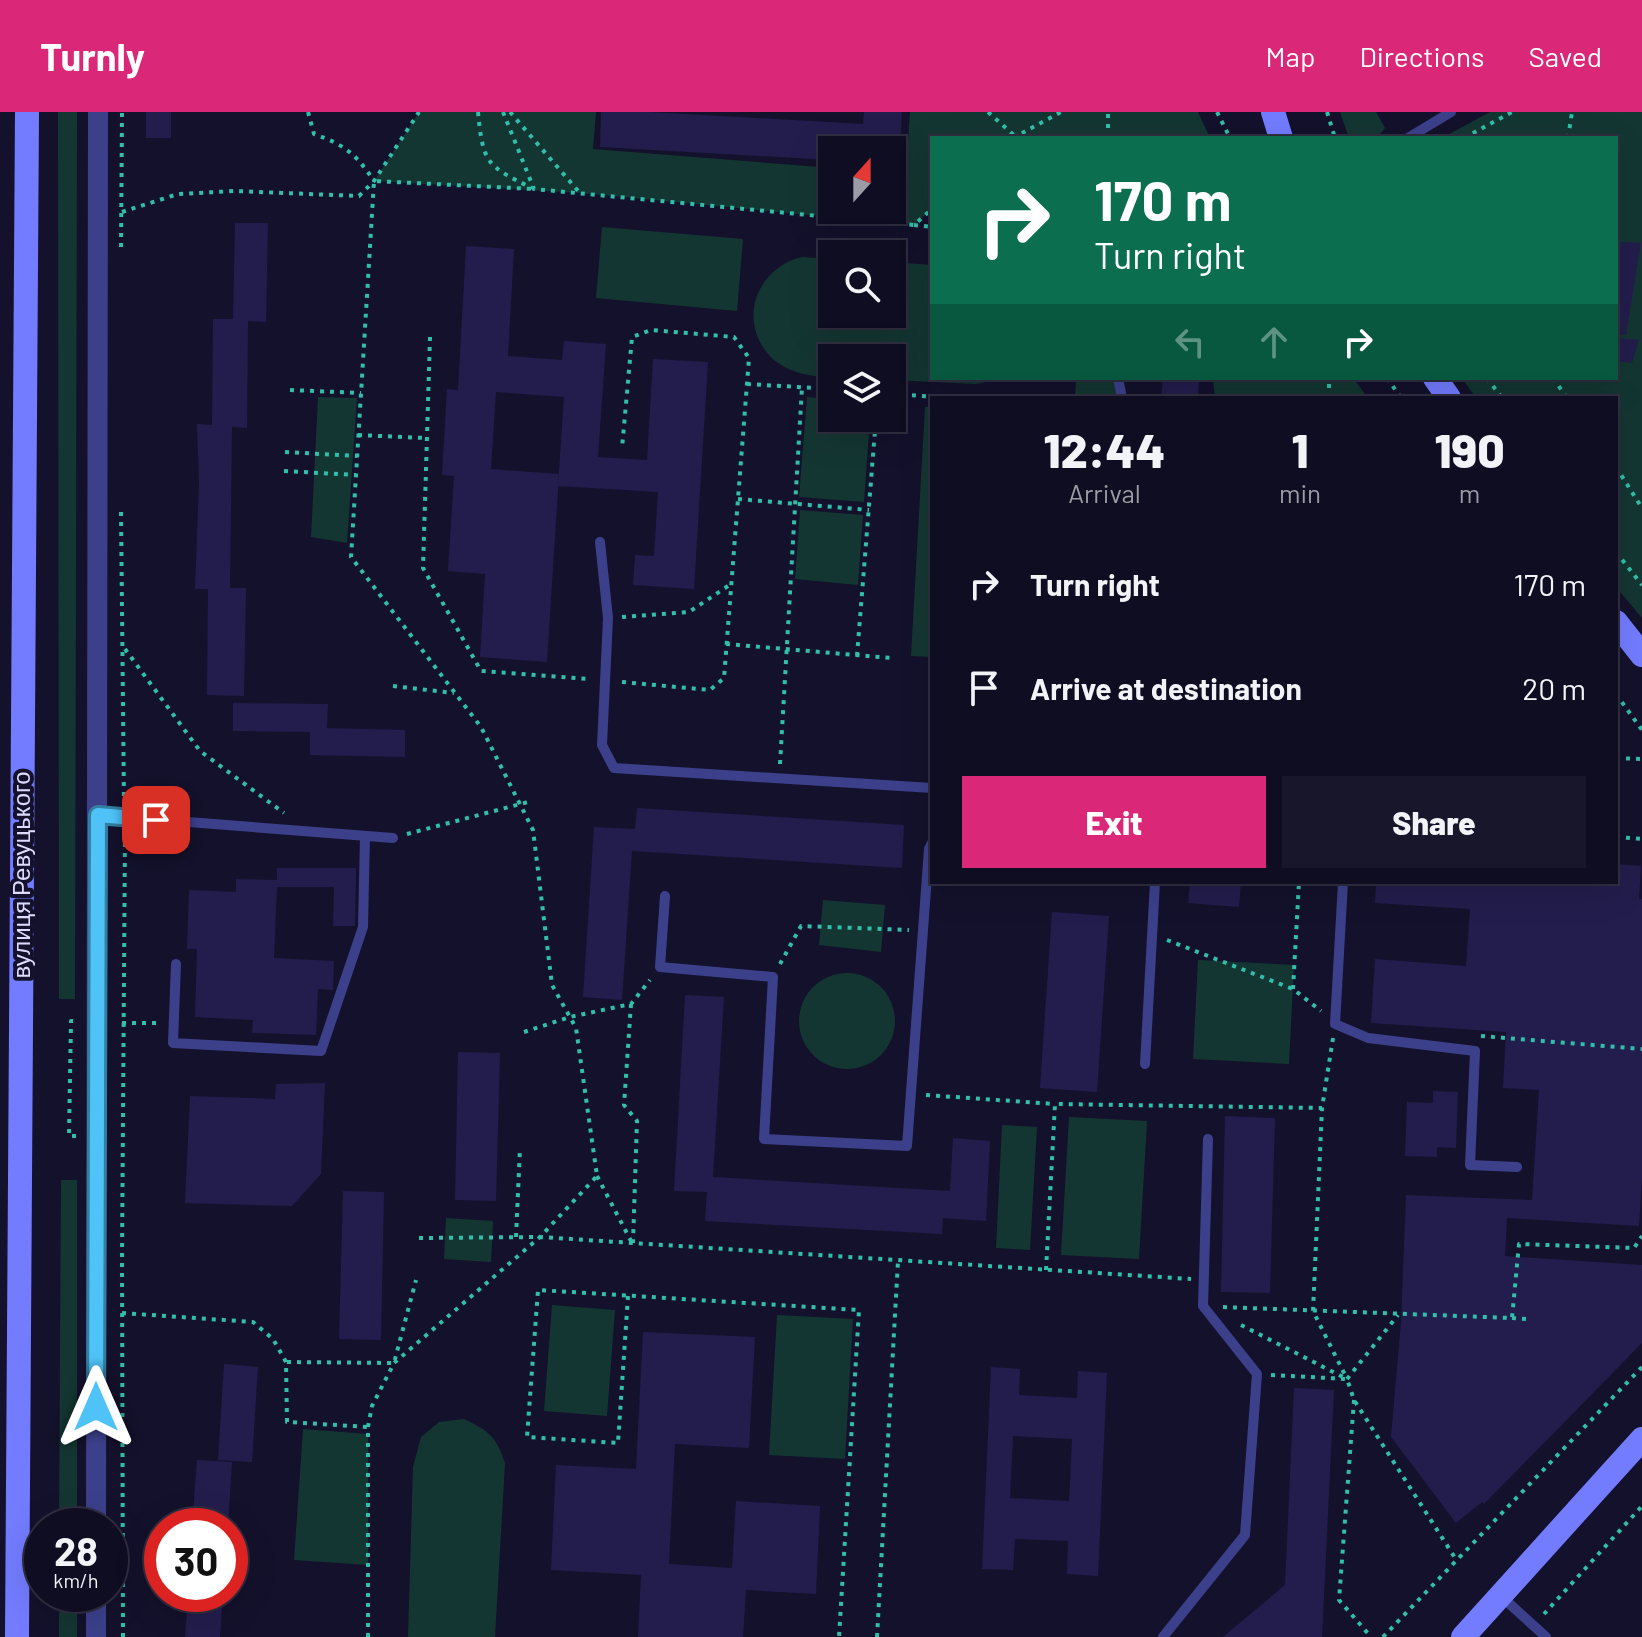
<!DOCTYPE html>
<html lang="en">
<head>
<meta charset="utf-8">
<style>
	body { margin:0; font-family:Barlow,sans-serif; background:#18162a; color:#f1f3f6; height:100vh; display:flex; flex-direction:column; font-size:30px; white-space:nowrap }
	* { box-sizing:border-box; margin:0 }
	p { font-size:26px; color:#9b9ca5 }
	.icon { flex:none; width:44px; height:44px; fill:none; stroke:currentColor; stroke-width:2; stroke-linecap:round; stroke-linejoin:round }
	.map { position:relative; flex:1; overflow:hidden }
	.panel { position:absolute; left:930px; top:284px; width:688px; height:488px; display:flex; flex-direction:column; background:#0f0d21; border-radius:0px; box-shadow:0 8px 32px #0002,0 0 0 2px #2f2d3f }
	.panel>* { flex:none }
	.hud { position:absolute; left:930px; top:24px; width:688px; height:244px; border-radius:0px; box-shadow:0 8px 32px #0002,0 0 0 2px #2f2d3f; background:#0b6e4f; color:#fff; overflow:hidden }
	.needle { width:52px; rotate:21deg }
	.buttons { position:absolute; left:818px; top:24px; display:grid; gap:16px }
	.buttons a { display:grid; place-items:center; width:88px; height:88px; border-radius:0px; background:#0f0d21; box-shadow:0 8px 32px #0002,0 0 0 2px #2f2d3f; font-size:40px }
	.speed { position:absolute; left:24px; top:1396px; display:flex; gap:16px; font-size:40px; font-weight:700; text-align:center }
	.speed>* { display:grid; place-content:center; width:104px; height:104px; border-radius:50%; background:#0f0d21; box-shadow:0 8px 32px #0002,0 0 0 2px #2f2d3f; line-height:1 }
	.speed small { font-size:20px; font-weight:400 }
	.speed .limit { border:12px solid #d22; background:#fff; color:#111 }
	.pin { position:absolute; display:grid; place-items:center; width:68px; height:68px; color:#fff; margin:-34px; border-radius:16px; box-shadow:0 4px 12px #0006 }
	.me { position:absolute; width:88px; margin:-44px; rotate:0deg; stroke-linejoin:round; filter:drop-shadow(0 0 6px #0008) }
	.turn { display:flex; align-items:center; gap:28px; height:168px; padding:0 32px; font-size:36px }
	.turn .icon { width:104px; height:104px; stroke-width:2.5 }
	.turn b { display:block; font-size:56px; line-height:68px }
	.lanes { display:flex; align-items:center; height:76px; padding:0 32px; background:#0003; justify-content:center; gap:40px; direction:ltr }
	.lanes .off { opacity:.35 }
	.eta { display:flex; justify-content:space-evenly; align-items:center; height:136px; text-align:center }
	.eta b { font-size:48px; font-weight:800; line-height:56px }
	.action { display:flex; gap:16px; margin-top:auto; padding:16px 32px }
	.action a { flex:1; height:92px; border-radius:0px; background:#db2777; color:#fff; font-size:32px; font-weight:800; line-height:92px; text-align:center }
	.action a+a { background:#18162a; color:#f1f3f6 }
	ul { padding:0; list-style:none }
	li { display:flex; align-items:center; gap:24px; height:104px; padding:0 32px }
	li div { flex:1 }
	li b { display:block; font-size:30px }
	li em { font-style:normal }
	header { display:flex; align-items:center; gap:48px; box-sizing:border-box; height:112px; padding:0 40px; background:#db2777; color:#fff }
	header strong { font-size:38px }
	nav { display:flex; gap:44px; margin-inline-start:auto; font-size:28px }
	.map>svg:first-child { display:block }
	.green { fill:#143632 }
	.building { fill:#231d4d; fill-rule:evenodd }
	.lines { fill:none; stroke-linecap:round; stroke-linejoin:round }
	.path { stroke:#30bfaa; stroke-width:4; stroke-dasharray:4 6; stroke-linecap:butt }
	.lane { stroke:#3c408b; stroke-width:10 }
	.street { stroke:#3c408b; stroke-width:20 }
	.secondary { stroke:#737cff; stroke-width:24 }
	.route-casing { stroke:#337fa1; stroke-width:20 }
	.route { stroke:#4fc3f7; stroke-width:14 }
	.labels { text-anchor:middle; stroke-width:8; stroke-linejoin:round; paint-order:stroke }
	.street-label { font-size:24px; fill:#dddcff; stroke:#14112c }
</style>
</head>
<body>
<header>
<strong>Turnly</strong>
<nav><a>Map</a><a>Directions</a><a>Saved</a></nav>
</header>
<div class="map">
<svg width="1642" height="1525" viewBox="0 0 1642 1525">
	<rect width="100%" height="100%" fill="#14112c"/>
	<path class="green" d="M58,0H77L75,887H59Z
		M419,0H596L593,37L832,56V98H892V44H907L910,0H1198L1210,26H932V97L914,113L581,81L374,69Z
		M1340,0H1376L1385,16L1377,26H1349Z
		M1490,0H1642V506L1616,475V286H1476L1462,266H1616V26H1442Z
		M602,115L743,127L737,199L596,186Z
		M802,145L832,147V202H892V150L932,153V266H1006L976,272L892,268V246H832V265C812,265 789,261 773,247C736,212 755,156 802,145Z
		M1076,266H1114L1117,286H1075Z
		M1213,266H1353L1368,286H1215Z
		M318,285L357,286L347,431L311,425Z
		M807,285L832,287V306H870L864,390L799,385Z
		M925,295H932V545L911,544Z
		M800,398L863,403L858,473L795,467Z
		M823,788L885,793L881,840L819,833Z
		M1198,848L1294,853L1289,952L1193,947Z
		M799 909a48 48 0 1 1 96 0a48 48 0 1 1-96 0Z
		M1069,1005L1147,1009L1139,1147L1061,1143Z
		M1002,1013L1037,1015L1030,1138L996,1136Z
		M61,1068H77V1414H59Z
		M446,1106L493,1109L491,1150L444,1147Z
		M552,1193L615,1198L607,1304L544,1299Z
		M777,1203L853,1207L845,1347L769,1343Z
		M464,1307C489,1319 496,1324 505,1351L495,1525H408L413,1355L421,1325L439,1310Z
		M303,1317L368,1322V1453L294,1448Z
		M59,1482H77V1525H59Z"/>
	<path class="building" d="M146,0H171V26H146Z
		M601,0H648L863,12L864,0H902L900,35L856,33V38H832V48L600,35Z
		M235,111H268L266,210L248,209L247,316L232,315L230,476H246L244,584L207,583L208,477H195L199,370L197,312L212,313L213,207H233Z
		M1621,130L1641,131L1626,223L1616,222V170Z
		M466,134L514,137L508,244L562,248L564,229L606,232L598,345L647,348L653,247L708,250L694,477L633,473L635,443L654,444L658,380L558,374L564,285L496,280L491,357L559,362L547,550L480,545L485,462L448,459L454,364L442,363L447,277L458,278Z
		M1616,226L1639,228L1632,251L1616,249Z
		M1163,266H1199L1198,286H1161Z
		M233,591L328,592L327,616L405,618V645L310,643V620L233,619Z
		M637,696L904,713L902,756L632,739L622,888L583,885L594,715L635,717Z
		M1616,752L1641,754L1639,787H1642V1064L1639,1114L1507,1106L1505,1144L1642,1153V1231L1484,1392L1482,1390L1456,1411L1391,1325L1401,1210L1406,1083L1532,1088L1539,978L1503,976L1506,920L1371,911L1375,847L1466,854L1470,797L1375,791L1376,770H1616Z
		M277,756H356L355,814H333L334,775H277L274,846L334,849L333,878L318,877L316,923L252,921L253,908L195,905L197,837H187L189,778L236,780V767L277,768Z
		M1190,770H1241L1239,795L1188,791Z
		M1052,800L1109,804L1097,980L1040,976Z
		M685,883L724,885L713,1065L950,1079L953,1026L990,1029L986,1109L943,1106L942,1122L705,1109L707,1080L674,1079Z
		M458,940L500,941L496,1089L455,1088Z
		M325,971L321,1062L292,1094L185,1091L190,984L275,987L276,972Z
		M1433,979L1458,980L1456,1036L1437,1035V1045L1405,1044L1407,990L1433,991Z
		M1225,1004L1275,1006L1270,1181L1221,1180Z
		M343,1079L384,1080L381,1228L339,1227Z
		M643,1220L755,1225L749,1336L675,1332L669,1452L732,1456L736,1389L820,1394L816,1482L746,1478L743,1525H638L641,1463L551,1458L556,1353L636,1357Z
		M224,1252L258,1255L252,1350L218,1348Z
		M991,1255L1020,1257L1019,1283L1077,1286L1078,1259L1107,1261L1098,1464L1067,1462L1068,1429L1015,1427L1013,1458L982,1457ZM1013,1324L1072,1327L1069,1389L1010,1386Z
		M1294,1276L1334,1278L1322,1525H1223L1285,1473Z
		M197,1348L232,1350L228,1414H192Z
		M188,1482H223L220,1525H185Z"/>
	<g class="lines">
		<path class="path" d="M308,0L314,22C345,33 356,42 374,69
			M478,0C483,52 487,54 532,76
			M503,0L534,77L914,113L932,97
			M510,0L579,80
			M988,0L1016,25
			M1217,0L1230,26
			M1327,0L1335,26
			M1013,26L1061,0
			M1108,26V0
			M1464,26L1512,0
			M1568,26L1572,0
			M122,100L178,82L235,79L359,84L374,69L419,0
			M914,113L932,115
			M121,135L122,0
			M430,225L423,456L481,559L589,567
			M1387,266L1401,286
			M1487,266L1502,286
			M1553,266L1567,286
			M747,272L832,277
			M290,278L361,281
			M892,282L953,286
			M1329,286V266
			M358,323L426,326
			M285,340L357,344
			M1616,355L1642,396
			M284,359L356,363
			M738,387L869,398
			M121,400L124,691
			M1616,440L1642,473
			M622,505L689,500L731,472
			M726,532L891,546
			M125,537L200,639L284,701
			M857,544L876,306
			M622,570L710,578L724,566L749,246L734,225L651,218L632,225L622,336
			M393,574L454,581
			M1616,582L1642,618
			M1616,646L1642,647
			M780,652L802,275
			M407,722L528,690
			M1616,725L1642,727
			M1167,828L1293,877L1321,899
			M780,852L801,814L909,818
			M1293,877L1299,770
			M631,892L624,993L637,1009L633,1131
			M122,911H157
			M524,920L570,905L631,892L650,868
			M1481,924L1642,937
			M1333,926L1322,996L1313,1199L1347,1267
			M926,983L1055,992
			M76,1024H69L71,909H77
			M597,1064L631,1129
			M516,1125L520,1036
			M419,1126L540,1125L1191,1167
			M1046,1158L1055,992L1322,996
			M628,1184L618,1331L527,1325L538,1178L859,1198L839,1525
			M1223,1195L1512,1206L1519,1132L1634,1136L1642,1124
			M122,1201L253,1210L273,1227L286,1250L287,1310L368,1315
			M1512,1206L1526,1207
			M1241,1213L1343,1265
			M287,1250L394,1251L416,1168
			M1271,1263L1347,1267L1354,1288L1457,1449
			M1347,1267L1398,1203
			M1354,1288L1339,1488L1371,1525
			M1544,1502L1642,1394
			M123,1525L122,1147L125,719
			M368,1525V1315L372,1294L394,1251L540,1125L597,1064L576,916L552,873L533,718L481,615L351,445L374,69L534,77
			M877,1525L898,1149
			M1383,1525L1642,1255"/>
		<path class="lane" d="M1408,26L1451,0
			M1118,266L1122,286
			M600,430L608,506L602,633L614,656L932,676
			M98,703L393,726
			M1343,770L1335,912L1368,926L1475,939L1470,1053L1517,1055
			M665,784L660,855L773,865L764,1027L907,1034L929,737L932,731
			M176,852L173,931L321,939L363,815L365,724
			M1145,952L1155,770
			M1501,1484L1546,1525
			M1163,1525L1245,1423L1257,1262L1203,1194L1208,1027"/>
		<path class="street" d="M96,1414L98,0
			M96,1482V1525"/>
		<path class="secondary" d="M1273,0L1281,26
			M1435,266L1449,286
			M1616,510L1642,543
			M17,1525L27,0
			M1463,1525L1642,1327"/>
	</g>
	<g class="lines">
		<defs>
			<path id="route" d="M96,1295L98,703L156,708"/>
		</defs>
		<use href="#route" class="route-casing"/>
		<use href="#route" class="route"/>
	</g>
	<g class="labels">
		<g class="street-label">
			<text transform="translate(22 763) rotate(-90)" y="8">вулиця Ревуцького</text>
		</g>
	</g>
</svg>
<div class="buttons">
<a><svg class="needle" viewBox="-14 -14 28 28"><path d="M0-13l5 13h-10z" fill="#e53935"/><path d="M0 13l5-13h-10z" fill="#9b9ca5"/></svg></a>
<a><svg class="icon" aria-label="search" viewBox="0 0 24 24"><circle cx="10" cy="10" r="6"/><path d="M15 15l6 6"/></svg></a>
<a><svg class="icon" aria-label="layers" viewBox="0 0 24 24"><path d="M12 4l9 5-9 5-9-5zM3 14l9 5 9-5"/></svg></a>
</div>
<div class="speed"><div>28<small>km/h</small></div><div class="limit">30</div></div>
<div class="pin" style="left:156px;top:708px;background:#d93025"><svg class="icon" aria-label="arrive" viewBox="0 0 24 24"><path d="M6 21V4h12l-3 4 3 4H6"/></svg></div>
<svg class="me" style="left:96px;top:1295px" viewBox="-20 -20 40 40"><path d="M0-17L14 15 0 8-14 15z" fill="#4fc3f7" stroke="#fff" stroke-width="4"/></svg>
<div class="hud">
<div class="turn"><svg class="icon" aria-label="right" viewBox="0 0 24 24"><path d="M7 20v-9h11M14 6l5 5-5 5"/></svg><div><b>170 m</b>Turn right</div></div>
<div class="lanes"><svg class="icon off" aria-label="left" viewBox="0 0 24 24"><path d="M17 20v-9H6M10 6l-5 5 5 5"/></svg><svg class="icon off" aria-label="ahead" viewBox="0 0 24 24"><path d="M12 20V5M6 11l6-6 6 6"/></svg><svg class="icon" aria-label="right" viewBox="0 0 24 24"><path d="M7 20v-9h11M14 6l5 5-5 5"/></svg></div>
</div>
<section class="panel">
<div class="eta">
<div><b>12:44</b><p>Arrival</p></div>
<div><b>1</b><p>min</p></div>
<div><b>190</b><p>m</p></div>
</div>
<ul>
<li><svg class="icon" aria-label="right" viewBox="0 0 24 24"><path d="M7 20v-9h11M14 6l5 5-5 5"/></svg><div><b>Turn right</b></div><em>170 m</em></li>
<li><svg class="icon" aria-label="arrive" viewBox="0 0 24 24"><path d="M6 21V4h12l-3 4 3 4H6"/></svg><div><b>Arrive at destination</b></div><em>20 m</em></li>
</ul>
<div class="action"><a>Exit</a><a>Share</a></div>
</section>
</div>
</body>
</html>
